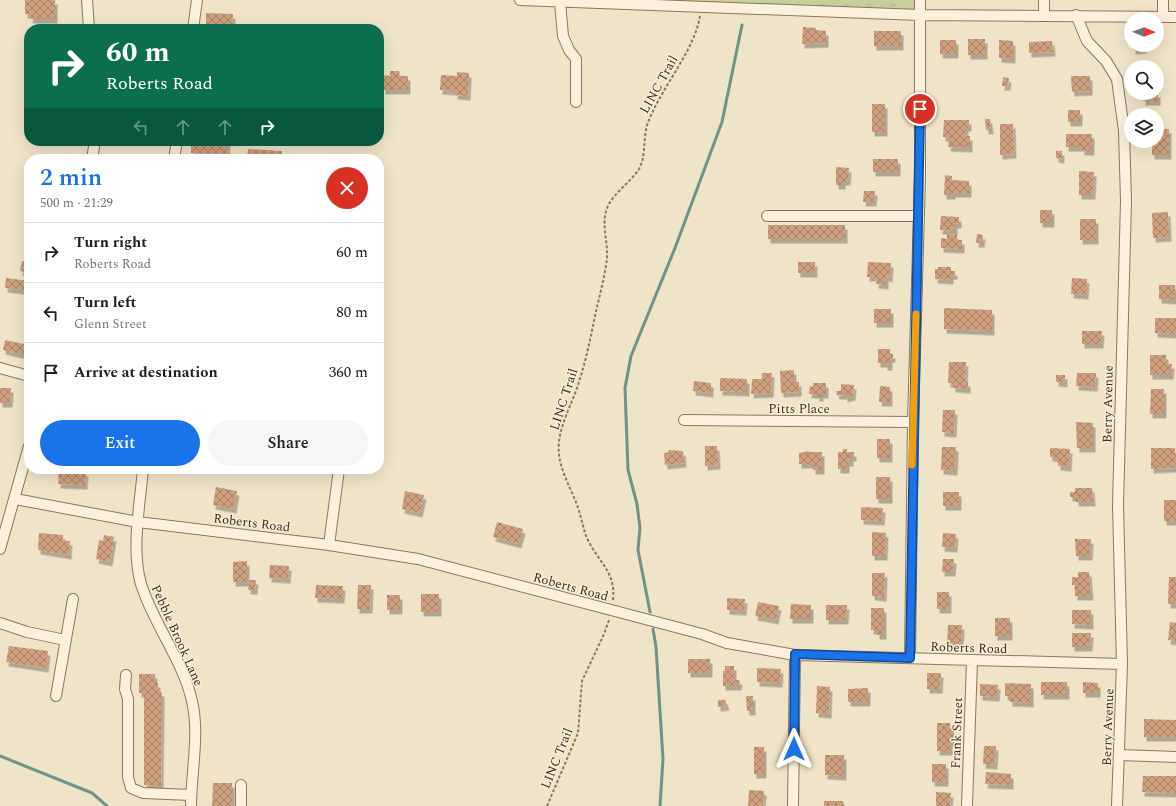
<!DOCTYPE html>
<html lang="en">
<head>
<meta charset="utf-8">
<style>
	body { margin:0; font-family:Spectral,serif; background:#f6f6f6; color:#202124; height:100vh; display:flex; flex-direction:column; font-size:15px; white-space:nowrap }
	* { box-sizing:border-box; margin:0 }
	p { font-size:13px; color:#757577 }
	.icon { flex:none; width:22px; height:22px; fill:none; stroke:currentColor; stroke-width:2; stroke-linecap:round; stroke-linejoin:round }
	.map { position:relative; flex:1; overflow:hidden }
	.panel { position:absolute; left:24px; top:154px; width:360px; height:320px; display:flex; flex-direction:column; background:#fff; border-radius:16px; box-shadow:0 4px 16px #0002 }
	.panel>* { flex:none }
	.top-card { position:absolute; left:24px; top:24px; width:360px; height:122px; border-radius:16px; box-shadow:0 4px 16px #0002; background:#0b6e4f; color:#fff; overflow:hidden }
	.needle { width:26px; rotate:91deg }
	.tools { position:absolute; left:1124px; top:12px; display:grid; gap:8px }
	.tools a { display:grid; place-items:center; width:40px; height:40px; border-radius:50%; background:#fff; box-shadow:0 4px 16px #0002; font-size:20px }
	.pin { position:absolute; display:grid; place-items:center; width:34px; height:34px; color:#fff; margin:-17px; border:2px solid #fff; border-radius:50%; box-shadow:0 1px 4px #0007 }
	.me { position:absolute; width:44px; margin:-22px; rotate:0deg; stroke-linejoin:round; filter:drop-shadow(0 0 3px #0008) }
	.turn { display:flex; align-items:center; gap:14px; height:84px; padding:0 16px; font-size:18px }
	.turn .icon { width:52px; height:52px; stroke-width:2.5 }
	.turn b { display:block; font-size:28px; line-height:34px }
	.lanes { display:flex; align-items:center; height:38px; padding:0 16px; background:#0003; justify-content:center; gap:20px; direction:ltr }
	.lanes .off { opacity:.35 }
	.round { display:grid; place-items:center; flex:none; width:42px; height:42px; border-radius:21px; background:#f6f6f6 }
	.headline { display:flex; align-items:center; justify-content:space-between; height:68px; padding:0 16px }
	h1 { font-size:24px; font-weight:600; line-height:30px; color:#1a73e8 }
	.action { display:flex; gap:8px; margin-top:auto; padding:8px 16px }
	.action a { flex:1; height:46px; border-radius:24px; background:#1a73e8; color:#fff; font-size:16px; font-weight:600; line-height:46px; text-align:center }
	.action a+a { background:#f6f6f6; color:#202124 }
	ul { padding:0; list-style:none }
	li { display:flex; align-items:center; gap:12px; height:60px; padding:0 16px; border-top:1px solid #e0e0e0 }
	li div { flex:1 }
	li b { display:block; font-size:15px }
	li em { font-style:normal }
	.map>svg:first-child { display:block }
	.park { fill:url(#park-tufts) }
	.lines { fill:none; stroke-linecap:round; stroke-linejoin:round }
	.stream { stroke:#6f938a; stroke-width:3 }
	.building { fill:url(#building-cross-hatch); filter:url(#shadow) }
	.minor-casing { stroke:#8d765c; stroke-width:12 }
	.path { stroke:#8d765c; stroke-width:2; stroke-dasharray:3 2; stroke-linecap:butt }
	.minor { stroke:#faf1dc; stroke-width:10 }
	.route-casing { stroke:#114b97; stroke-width:10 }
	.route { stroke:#1a73e8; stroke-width:7 }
	.slow { stroke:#f59e0b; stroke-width:7 }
	.labels { text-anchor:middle; stroke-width:3; stroke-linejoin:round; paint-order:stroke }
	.street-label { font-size:13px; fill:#3d2e20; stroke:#f7eed8 }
</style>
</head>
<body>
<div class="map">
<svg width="1176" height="806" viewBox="0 0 1176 806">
	<defs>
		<pattern id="park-tufts" width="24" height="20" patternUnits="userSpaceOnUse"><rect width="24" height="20" fill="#c9cf9b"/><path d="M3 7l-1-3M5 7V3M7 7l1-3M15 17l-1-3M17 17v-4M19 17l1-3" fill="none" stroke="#aeb285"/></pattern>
		<pattern id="building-cross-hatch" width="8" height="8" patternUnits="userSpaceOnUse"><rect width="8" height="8" fill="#cf9f7d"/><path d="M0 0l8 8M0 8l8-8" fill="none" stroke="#a98266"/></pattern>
		<filter id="shadow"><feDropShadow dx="2.5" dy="4.5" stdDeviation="0" flood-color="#0004"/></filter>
	</defs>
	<rect width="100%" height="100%" fill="#f0e4c8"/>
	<path class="park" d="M620,0H924V15Z"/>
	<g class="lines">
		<path class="stream" d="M650,612L638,550L640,528L637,504L628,470L625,388L631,356L675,248L722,122L742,25
			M653,629L656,647L663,759L660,806
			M0,756L92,793L107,806"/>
	</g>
	<path class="building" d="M25,0H55V19H30L31,14H25Z
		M206,13L233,14L232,29H206Z
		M803,27L816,28V30L826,31V43L802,44Z
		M874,31H901V46H874Z
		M968,39H985V55H968Z
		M940,40H956V54H940Z
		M999,40L1013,41V59L999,58Z
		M1052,41L1053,52L1029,53V42Z
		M1133,45H1144V49L1133,50Z
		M390,71H399L400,76H408V90H383V75L390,76Z
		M457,72L469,73L468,96L455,95V91L440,90L441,75L457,76Z
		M1071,76H1090V91L1072,92Z
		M1003,77L1009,78L1008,86H1002Z
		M1143,93H1158V101H1143Z
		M872,104H885V132H872Z
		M1068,110H1080V122H1068Z
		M985,119H990L991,130H986Z
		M944,120H969V127H966L965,136H970V148L948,147L949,137H943Z
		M1000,124H1013L1014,154L1000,155Z
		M1157,129H1169V155H1152V141H1157Z
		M1066,134H1092V151H1082V147H1066Z
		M191,141H228L227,154L191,153Z
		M248,149L282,151V159H247Z
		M1056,151H1062V159L1056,158Z
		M873,159H898V172H873Z
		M836,167L849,168L848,181H843V185H836Z
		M1079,171L1094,172L1093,195H1079Z
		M945,175L952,176V180L969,181V193H953V195H944Z
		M864,191H875L874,202H863Z
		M1040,210H1052V223H1040Z
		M1168,212L1169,237L1153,238L1152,213Z
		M941,216L959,217V224H955V231L940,230Z
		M1080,219H1096V240H1080Z
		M768,225H845V239H768Z
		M947,234L957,235V240H962V249L941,248V238L947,239Z
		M977,234L983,235L982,243H976Z
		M22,261L29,262V273L20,271Z
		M798,262H815V273H798Z
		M868,262L891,263L890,278L886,277V285L876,284L877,277H867Z
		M938,267H951V271H955V275H951V280L935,279V269H938Z
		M6,278L29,281V291L5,288Z
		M1072,278L1087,279L1086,295L1071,294Z
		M1159,285H1175V300L1159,299Z
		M944,308L992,310V331L944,329Z
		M874,309H891V323H874Z
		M1155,318H1176V334L1155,333Z
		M1082,331H1102L1101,344H1082Z
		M5,340L29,345L28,356L3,350Z
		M878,349H890V354H893V358H890V366H885V363H878Z
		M1150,355H1166V364H1172L1171,375H1150Z
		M949,362H966L965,382H968V389L953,388V383H948Z
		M794,370V382H799V392L781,393L780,371Z
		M762,373H772L771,393L751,394L752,379H762Z
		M1077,373H1096L1095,387L1076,386Z
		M1056,375H1065V383L1056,382Z
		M720,378L747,379V392L720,391Z
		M694,381L711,383V393L693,391Z
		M813,383H826V394H821V397H817V394H809L810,386L813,387Z
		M841,384L854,385L853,396L845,398V395H837L836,391H841Z
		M880,386L890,387V402H879Z
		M0,388H11L10,403H0Z
		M1151,389H1164V414H1150Z
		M943,410H955L954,433L942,432Z
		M1076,422L1093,423V448H1077Z
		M877,439H890V458H877Z
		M705,446H717L718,465L705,466Z
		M942,447H956L955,471L941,470Z
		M1050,448L1070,449L1069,467L1058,466V458L1050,457Z
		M1151,448H1175V468L1151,469Z
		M843,449H847V452H854V457H851V462H847V469H838V452H843Z
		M668,450L683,451L684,463L665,465L664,453L669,452Z
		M806,451H809V452H822V470H813V464H799V453L806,452Z
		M59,471L86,472L85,485L58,484Z
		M876,477H890V499H876Z
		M216,487L237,491L234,509L213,505Z
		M1075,488H1092L1093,502H1076V497H1070V492H1075Z
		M405,491L424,495L420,513L402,509Z
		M943,492H959V506H943Z
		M1164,500H1176V521H1164Z
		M861,507L883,508L882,521L861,520Z
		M497,522L523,529L519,544L493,537Z
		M872,532L886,533L885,556H872Z
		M39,533L63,535V541H70L69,555L38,550Z
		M943,533L956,534L955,548L942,547Z
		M104,535L114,537L110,562L96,559L99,540L103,541Z
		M1075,539H1091L1090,556H1076Z
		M943,559H954L953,572H942Z
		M247,561V582H233V562Z
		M270,565L289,566L288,579L269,578Z
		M1078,572H1089L1091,596H1075V585H1072V577H1078Z
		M872,573H885L884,597L872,596Z
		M1169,577H1176V604H1168Z
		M249,580H256L255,590H248Z
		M316,585L343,586L342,599L315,598Z
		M358,585H371L370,609H357Z
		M937,592H949V609H937Z
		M421,594H439V612H421Z
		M387,595H400V610H387Z
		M727,598L745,599L744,611L727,610Z
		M758,602L779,606L776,620L755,616Z
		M791,604L811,605V619H790Z
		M826,605H847L846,620H826Z
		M871,608H884V635H877V630H871Z
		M1072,610H1091V625L1072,624Z
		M995,618H1010V636H995Z
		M1170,622L1176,623V641L1168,640Z
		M948,625H962L961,644L947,643Z
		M1072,633H1091L1090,647H1072Z
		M9,646L48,651L46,668L6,662Z
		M688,659H710V673H688Z
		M725,666H734V680H740L739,686H723V671H725Z
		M757,668L781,669L780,683L757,682Z
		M927,673H941L940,689H927Z
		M139,674H155V683H158V692H162L161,786L144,785V693H139Z
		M1041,682H1067V695H1041Z
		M1083,682L1098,683V693H1083Z
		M1005,683L1031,684V703L1010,702V696H1005Z
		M980,684L998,685L997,697L980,696Z
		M817,686L830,687L829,714L816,713Z
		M868,688V702H848V689Z
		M746,696H753V711H747Z
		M718,700H725L727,706L718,707Z
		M1144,719L1176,720V737H1144Z
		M937,723H950V731H954V743H950V751H937Z
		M984,746H996L995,765L983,764Z
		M754,747H764V774H754Z
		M825,755H844V776L825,775Z
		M932,764H946V782H932Z
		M986,772L1011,774V785L985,784Z
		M1143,776H1176V793L1142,792Z
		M213,783H232V806H212Z
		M749,790L764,791L763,806H748Z
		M936,792L951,793L950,806H936Z
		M824,801H843L844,806H824Z"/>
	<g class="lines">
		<defs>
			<path id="minor" d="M87,0L89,29
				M520,0L920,15L1176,17
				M560,2L563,36L569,50L576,59V102
				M1076,15L1087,41L1106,61L1117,79L1124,131L1126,201L1118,505L1122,664L1117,806
				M1044,16V0
				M1163,17V0
				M193,29L197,0
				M92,159L95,141
				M174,159L177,141
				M767,216H919
				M0,368L29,376
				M684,420L913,422
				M143,469C140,504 131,550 141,584C154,626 185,662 193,706C199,738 191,774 191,806
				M15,499L138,522L329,545L418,559L702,634L727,643L795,655L1122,664
				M329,545L339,469
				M0,549L29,446
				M0,623L27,632L65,640
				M910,658L913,422L920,177V0
				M126,675L125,689L128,699V777L131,788L143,793L191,795
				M56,696L73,599
				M1119,755L1176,757
				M241,806V785
				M793,806L795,655
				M967,806L972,661"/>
		</defs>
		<use href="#minor" class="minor-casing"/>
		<path class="path" d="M613,600C616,574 601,564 590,544C584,534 583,524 580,514C573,489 556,468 559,442C561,422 572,404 578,385C586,361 591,336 596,311C600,294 605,276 607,258C608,241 601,225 607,208C614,192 630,183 639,169C647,155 642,135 649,120C662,87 696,48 700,15
			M547,806L578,733L582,681L604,634L609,620"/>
		<use href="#minor" class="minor"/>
	</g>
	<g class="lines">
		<defs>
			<path id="route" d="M794,749L795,654L910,658L920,109"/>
		</defs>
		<use href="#route" class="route-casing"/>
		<use href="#route" class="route"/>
		<path class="slow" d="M912,465L916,314"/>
	</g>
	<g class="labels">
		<g class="street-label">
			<text transform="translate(658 84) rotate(-61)" y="5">LINC Trail</text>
			<text transform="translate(563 399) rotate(-72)" y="5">LINC Trail</text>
			<text transform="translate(1107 404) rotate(-89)" y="5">Berry Avenue</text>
			<text x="799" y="413">Pitts Place</text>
			<text transform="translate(252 522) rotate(7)" y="5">Roberts Road</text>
			<text transform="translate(571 586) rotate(15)" y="5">Roberts Road</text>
			<text transform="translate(178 635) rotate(66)" y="5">Pebble Brook Lane</text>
			<text transform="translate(969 647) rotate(2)" y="5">Roberts Road</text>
			<text transform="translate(1107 727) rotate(-88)" y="5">Berry Avenue</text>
			<text transform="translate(956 733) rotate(-88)" y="5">Frank Street</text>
			<text transform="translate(556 758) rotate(-68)" y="5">LINC Trail</text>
		</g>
	</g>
</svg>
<div class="tools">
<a><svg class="needle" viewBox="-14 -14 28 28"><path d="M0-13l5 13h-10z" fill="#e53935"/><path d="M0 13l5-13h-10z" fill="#757577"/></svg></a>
<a><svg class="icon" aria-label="search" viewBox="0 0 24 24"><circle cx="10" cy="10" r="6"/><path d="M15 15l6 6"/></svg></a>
<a><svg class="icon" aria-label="layers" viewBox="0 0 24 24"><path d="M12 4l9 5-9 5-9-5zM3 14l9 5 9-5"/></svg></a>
</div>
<div class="pin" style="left:920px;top:109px;background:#d93025"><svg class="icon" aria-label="arrive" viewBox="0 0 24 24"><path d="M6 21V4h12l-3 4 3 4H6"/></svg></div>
<svg class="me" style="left:794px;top:749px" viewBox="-20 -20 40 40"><path d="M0-17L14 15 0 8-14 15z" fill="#1a73e8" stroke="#fff" stroke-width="4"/></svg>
<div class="top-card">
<div class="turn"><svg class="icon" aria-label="right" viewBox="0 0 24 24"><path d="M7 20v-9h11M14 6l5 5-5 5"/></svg><div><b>60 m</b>Roberts Road</div></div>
<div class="lanes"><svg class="icon off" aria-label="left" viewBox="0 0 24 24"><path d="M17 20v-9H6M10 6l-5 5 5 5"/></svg><svg class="icon off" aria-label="ahead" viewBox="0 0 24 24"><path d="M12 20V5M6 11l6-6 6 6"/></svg><svg class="icon off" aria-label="ahead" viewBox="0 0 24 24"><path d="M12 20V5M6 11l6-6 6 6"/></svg><svg class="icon" aria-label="right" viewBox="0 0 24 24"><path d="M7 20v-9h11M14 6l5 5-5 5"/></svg></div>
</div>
<section class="panel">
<div class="headline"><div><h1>2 min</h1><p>500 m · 21:29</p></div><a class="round" style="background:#d93025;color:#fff"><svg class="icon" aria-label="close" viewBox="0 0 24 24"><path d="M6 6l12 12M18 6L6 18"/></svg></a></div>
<ul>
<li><svg class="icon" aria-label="right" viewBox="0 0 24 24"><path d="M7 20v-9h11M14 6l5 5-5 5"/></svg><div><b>Turn right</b><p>Roberts Road</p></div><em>60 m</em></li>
<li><svg class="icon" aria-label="left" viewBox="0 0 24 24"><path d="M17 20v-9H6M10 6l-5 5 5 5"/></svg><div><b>Turn left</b><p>Glenn Street</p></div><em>80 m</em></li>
<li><svg class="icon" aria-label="arrive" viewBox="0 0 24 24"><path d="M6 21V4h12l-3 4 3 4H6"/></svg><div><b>Arrive at destination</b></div><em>360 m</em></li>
</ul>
<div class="action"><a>Exit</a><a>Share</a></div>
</section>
</div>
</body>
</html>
